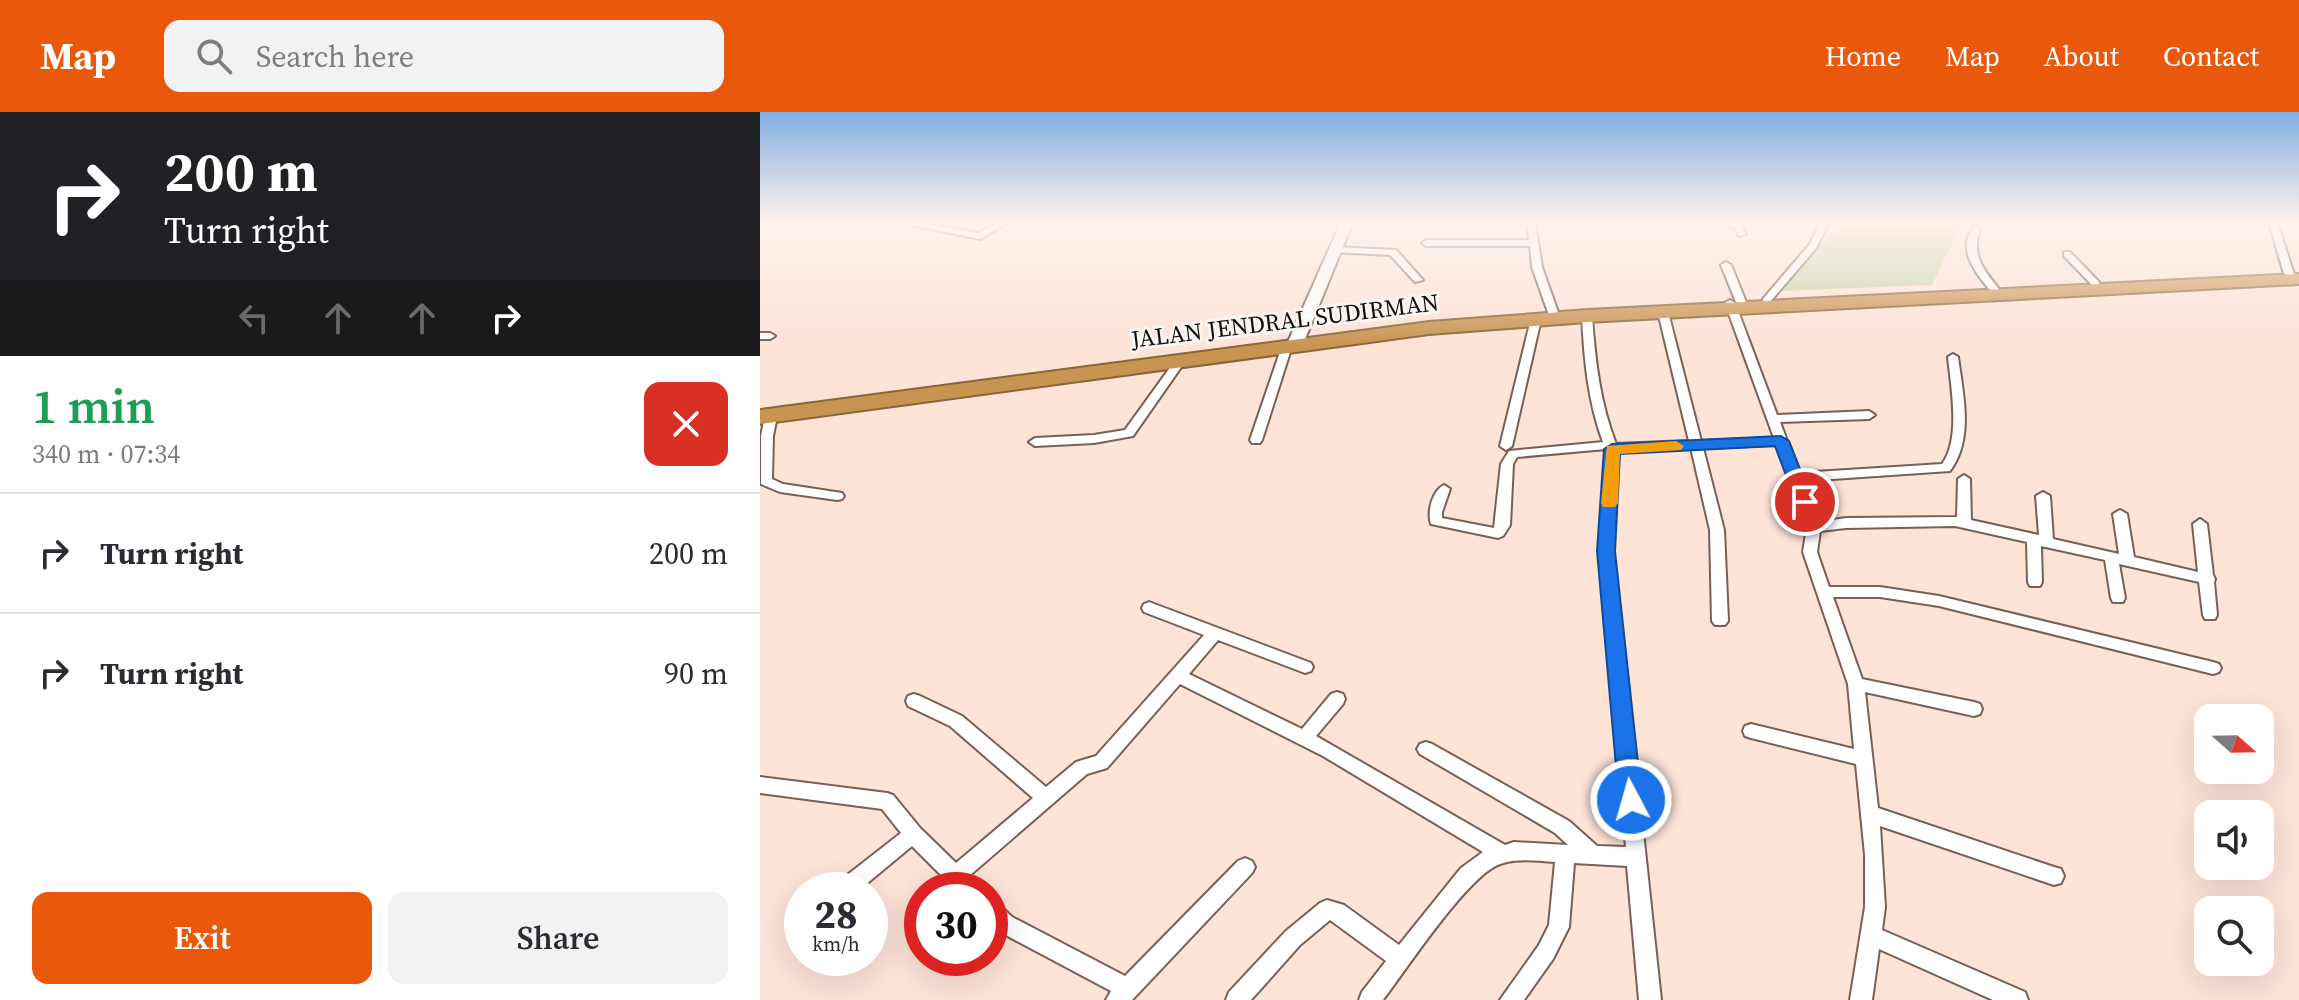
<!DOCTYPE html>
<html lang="en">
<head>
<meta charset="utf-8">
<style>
	body { margin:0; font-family:"Source Serif 4",serif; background:#f2f2f3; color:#2b2b33; height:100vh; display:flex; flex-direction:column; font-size:30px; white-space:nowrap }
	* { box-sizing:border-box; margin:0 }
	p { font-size:26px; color:#7c7c81 }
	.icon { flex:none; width:44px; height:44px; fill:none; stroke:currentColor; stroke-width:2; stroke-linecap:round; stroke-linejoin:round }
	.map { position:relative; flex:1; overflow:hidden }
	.details { display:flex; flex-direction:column; background:#fff; width:760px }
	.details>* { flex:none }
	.banner { background:#202124; color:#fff; overflow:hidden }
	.needle { width:52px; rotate:110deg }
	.controls { position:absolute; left:1434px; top:592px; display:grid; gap:16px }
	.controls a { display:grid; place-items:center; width:80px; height:80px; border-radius:16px; background:#fff; box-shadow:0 8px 32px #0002; font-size:40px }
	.speed { position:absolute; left:24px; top:760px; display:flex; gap:16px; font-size:40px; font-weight:700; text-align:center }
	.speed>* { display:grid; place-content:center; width:104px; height:104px; border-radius:50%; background:#fff; box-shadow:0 8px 32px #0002; line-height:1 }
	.speed small { font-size:20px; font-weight:400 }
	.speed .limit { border:12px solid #d22; background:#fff; color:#111 }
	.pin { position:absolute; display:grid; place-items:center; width:68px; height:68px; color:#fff; margin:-34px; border:4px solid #fff; border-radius:50%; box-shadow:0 2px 8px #0007 }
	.me { position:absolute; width:88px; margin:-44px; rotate:354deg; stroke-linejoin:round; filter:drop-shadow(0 0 6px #0008) }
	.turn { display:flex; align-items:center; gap:28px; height:168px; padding:0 32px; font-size:36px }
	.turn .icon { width:104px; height:104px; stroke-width:2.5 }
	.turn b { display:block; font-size:56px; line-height:68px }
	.lanes { display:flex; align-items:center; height:76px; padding:0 32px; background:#0003; justify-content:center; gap:40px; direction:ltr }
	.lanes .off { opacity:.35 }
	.round { display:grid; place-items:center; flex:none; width:84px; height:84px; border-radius:16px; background:#f2f2f3 }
	.head { display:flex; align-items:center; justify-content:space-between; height:136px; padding:0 32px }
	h1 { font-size:48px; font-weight:600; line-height:60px; color:#1e9e55 }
	.action { display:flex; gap:16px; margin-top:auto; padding:16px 32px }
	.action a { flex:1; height:92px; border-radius:16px; background:#ea580c; color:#fff; font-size:32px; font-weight:600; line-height:92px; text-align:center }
	.action a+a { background:#f2f2f3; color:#2b2b33 }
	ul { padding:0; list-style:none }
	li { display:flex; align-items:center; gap:24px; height:120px; padding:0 32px; border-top:2px solid #e1e1e2 }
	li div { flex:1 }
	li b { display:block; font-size:30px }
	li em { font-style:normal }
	header { display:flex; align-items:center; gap:48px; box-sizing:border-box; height:112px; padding:0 40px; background:#ea580c; color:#fff }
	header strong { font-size:38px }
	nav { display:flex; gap:44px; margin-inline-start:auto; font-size:28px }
	.search { width:560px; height:72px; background:#f2f2f3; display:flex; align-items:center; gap:20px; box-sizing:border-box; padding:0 28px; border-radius:16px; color:#7c7c81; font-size:30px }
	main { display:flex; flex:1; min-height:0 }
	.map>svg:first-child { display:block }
	.green { fill:#c4d6a7 }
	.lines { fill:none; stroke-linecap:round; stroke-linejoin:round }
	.street-casing { stroke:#786056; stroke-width:4 }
	.secondary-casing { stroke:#786056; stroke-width:4 }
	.highway-casing { stroke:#8a6538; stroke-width:4 }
	.street { fill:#fff; fill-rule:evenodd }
	.secondary { fill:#fff; fill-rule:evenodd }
	.highway { fill:#c89451; fill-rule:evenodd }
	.route { fill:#1a73e8; stroke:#114b97; stroke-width:2 }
	.slow { fill:#f59e0b }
	.labels { text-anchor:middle; stroke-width:6; stroke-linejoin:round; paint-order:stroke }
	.far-street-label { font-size:24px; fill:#160d09; stroke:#fbf5f3 }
</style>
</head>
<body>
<header>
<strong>Map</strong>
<div class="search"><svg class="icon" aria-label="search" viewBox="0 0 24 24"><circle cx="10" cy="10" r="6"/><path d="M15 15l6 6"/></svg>Search here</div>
<nav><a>Home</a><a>Map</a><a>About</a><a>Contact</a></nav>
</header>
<main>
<section class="details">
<div class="banner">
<div class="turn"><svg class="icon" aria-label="right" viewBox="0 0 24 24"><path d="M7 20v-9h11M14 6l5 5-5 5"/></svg><div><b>200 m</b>Turn right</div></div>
<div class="lanes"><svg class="icon off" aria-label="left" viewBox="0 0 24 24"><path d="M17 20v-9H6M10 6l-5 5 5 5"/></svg><svg class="icon off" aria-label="ahead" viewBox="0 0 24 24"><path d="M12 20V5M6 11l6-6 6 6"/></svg><svg class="icon off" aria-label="ahead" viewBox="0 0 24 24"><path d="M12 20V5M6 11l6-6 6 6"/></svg><svg class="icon" aria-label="right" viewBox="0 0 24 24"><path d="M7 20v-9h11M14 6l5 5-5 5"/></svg></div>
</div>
<div class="head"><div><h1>1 min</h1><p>340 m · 07:34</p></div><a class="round" style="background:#d93025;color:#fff"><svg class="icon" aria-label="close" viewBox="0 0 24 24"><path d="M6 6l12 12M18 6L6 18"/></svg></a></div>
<ul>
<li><svg class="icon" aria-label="right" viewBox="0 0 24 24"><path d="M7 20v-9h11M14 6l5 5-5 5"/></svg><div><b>Turn right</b></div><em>200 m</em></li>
<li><svg class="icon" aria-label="right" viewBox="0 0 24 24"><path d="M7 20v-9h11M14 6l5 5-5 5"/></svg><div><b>Turn right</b></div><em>90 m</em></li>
</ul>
<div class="action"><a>Exit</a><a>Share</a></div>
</section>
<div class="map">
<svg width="1539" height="888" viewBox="0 0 1539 888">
	<rect width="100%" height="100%" fill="#fee3d7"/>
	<path class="green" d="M1086,110H1202L1172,173L1019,179L1070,123Z"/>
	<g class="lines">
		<defs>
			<path id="street" d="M136,110H155L219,121L239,110H250L220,127Z
				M767,110H775L782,155L800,206L799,208L790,206L772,155L770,134H666L662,131L666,128H769Z
				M952,110L980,111L986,122L979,124L974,115Z
				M1061,110H1069L1057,135L1009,191H1003V187L1050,132Z
				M1509,110H1517L1534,162L1532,164L1524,162Z
				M1216,114L1220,117C1211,143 1223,157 1239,177L1237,179H1231C1216,163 1194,133 1216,114Z
				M575,135L636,138L663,168L655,170L630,143L572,140L570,138Z
				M1304,140H1310L1339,170V174H1333L1304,144Z
				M966,150L971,153L986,190L984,192L976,190L961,153Z
				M970,188L975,191L1017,303L1109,299L1115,303L1109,307L1020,310L1039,361L1182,352C1201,327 1191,275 1188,245L1193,242L1198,245C1203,282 1214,327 1190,359L1043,369L1059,410L1086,406L1197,405L1198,367L1204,363L1210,367L1211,408L1279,423L1276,384L1283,380L1290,384L1293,427L1359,442L1353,402L1360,398L1367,402L1374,445L1438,460L1433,412L1440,407L1447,412L1453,463L1455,467L1454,470L1457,503L1455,507H1445L1443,503L1439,470L1359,452L1365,486L1363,490H1353L1351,486L1345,448L1281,434L1282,470L1280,474H1270L1268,470L1267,430L1195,414L1086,416L1060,419L1057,440L1069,475H1120L1179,484L1453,550L1459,552L1461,556L1459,560L1453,562L1179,494L1120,485H1073L1102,567L1214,590L1220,592L1222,597L1220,602L1214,604L1105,580L1118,696L1294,755L1301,757L1304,764L1301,771L1294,773L1120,714L1125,795L1122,818L1265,880L1268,888H1233L1119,837L1112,888H1090L1105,795V743L1096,652L991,626L985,624L983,619L985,614L991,612L1094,637L1088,572L1043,440L1047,415L1016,333L943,336L964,418L968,509L965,513H955L952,509L950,418L931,336L858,339L853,439L901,888H879L867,754L814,751L809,815L793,847L764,888H740L779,833L789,813L795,750C776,749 757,746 740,752C708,763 646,858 623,888H599L602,880L626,849L570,808L540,833L491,888H466L469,880L526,819L560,791L567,788L584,793L639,833L701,756L723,740L563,644L420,572L347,656L327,662L209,764L220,778H196L152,734L99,778H74L77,771L141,721L122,697L0,681V665L127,681L133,683L160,716L196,751L273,686L190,614L148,594L146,589L148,584L154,582L160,584L202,604L286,675L316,650L336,644L444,523L384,500L382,496L384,492L389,490L551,551L553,555L551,559L545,561L458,528L429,562L542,617L571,582L577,580L583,582L585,587L583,592L556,624L745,733L754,730L808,733L795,721L660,642L657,637L660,632L666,630L672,632L809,709L837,734L866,735L839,439L846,337L757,345L753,352L750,413L743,424L738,426L671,412C667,400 672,379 684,373L690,377L682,400V406L734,416L741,352L749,339L843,330C828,290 824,247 822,204L827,201L832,204C835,248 840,291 856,332L929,329L898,200L903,197L908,200L941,329L1014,326L965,191Z
				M776,204L781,207L752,334L746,338L740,334L771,207Z
				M0,221H10L15,224L10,227H0Z
				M527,231L532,234L502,328L500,331H492L490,328L522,234Z
				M421,245L426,248L373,324L334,331L275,334L269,330L275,326L334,323L365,318L417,246Z
				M11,300L17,304L13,324L12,367L23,372L82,381L84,384L82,387L77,388L20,380L1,372V324L5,304Z
				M485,746L492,749L495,755L492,761L372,888H346L351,879L238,819L230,812V788L237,791L252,805L365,864L478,749Z"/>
			<path id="secondary" d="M581,110H593L543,232L540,235H530L527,232Z"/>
			<path id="highway" d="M1539,162V172L827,210L669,222L0,312V298L669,210L827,198Z"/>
		</defs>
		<use href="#street" class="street-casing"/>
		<use href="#secondary" class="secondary-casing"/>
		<use href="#highway" class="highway-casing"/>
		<use href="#street" class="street"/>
		<use href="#secondary" class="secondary"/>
		<use href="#highway" class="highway"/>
	</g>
	<linearGradient id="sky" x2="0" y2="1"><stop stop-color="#82aee3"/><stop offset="0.47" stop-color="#fff2ed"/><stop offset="1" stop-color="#fff2ed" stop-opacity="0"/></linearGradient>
	<rect width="1539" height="234" fill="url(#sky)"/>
	<path class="route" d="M1021,324L1029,329L1053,390L1051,394H1039L1036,390L1015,334L860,342L855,439L882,688L879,696L871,699L862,696L859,688L837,439L844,337L852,332Z"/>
	<path class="slow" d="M916,329L924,334L921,338L860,342L858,391L855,395H843L841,391L847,334Z"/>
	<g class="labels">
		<g class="far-street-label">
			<text transform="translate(525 209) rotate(-7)" y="8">JALAN JENDRAL SUDIRMAN</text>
		</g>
	</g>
</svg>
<div class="controls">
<a><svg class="needle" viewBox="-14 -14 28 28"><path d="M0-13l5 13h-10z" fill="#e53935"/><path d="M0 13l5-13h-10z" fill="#7c7c81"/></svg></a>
<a><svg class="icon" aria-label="sound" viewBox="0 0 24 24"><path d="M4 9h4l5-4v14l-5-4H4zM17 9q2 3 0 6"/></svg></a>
<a><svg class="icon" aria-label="search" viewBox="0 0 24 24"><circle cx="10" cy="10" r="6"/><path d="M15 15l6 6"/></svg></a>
</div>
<div class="speed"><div>28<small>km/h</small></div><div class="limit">30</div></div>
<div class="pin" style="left:1045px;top:390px;background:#d93025"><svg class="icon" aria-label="arrive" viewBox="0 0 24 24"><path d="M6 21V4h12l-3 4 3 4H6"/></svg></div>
<svg class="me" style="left:871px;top:688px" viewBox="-20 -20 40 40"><circle r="17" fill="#1a73e8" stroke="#fff" stroke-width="3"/><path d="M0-11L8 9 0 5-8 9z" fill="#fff"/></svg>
</div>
</main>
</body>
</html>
